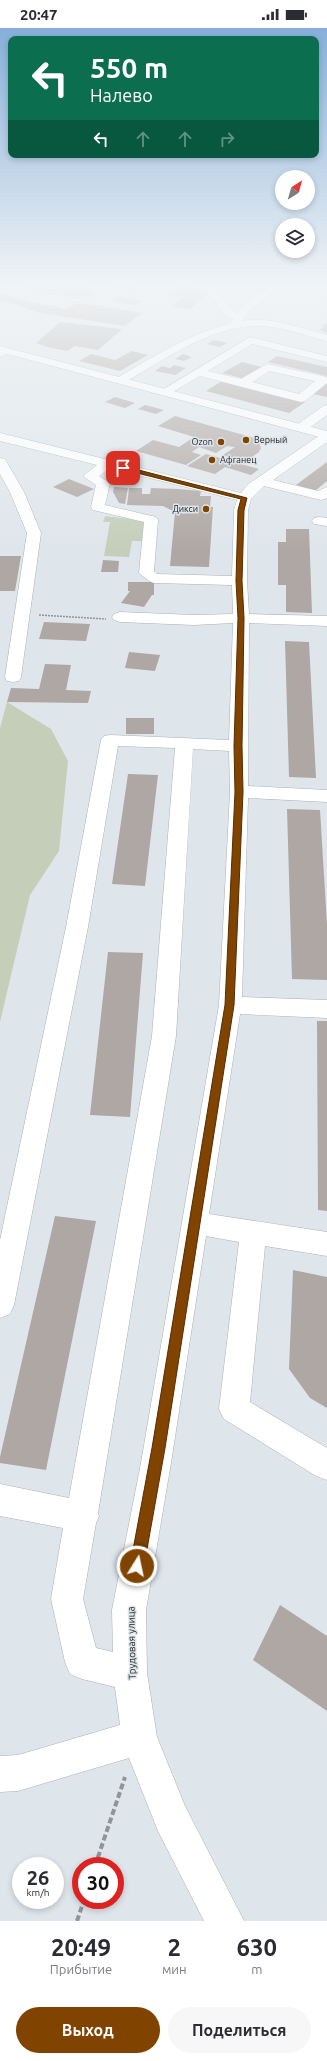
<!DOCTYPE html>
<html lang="ru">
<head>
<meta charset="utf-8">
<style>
	body { margin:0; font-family:Ubuntu,sans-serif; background:#f7f7f7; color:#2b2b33; height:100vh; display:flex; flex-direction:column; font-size:15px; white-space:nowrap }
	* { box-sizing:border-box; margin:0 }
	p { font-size:13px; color:#7c7c81 }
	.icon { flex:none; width:22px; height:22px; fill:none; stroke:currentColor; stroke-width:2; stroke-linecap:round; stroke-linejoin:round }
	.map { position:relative; height:1893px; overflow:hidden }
	.panel { display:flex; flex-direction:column; background:#fff; flex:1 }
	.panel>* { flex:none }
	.banner { position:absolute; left:8px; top:8px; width:311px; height:122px; border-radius:8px; box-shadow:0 2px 6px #0003; background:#0b6e4f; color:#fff; overflow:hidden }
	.needle { width:26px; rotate:37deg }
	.controls { position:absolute; left:275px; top:142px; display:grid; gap:8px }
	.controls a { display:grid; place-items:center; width:40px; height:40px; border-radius:50%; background:#fff; box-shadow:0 2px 6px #0003; font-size:20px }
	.speed { position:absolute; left:12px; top:1829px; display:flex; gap:8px; font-size:20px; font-weight:700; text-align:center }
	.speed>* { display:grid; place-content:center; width:52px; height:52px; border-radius:50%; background:#fff; box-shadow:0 2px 6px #0003; line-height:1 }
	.speed small { font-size:10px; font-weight:400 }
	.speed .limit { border:6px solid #d22; background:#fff; color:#111 }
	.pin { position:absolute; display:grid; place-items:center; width:34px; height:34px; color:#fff; margin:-17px; border-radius:8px; box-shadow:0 2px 6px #0006 }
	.me { position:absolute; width:44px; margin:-22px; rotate:10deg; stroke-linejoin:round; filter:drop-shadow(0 0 3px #0008) }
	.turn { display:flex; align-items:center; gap:14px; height:84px; padding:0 16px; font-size:18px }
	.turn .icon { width:52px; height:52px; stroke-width:2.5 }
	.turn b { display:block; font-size:28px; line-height:34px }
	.lanes { display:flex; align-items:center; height:38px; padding:0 16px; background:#0003; justify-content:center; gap:20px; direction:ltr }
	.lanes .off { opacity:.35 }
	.eta { display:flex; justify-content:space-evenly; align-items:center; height:68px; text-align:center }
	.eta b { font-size:24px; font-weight:700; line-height:28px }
	.action { display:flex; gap:8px; margin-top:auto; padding:8px 16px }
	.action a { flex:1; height:46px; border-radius:24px; background:#814400; color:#fff; font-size:16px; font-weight:700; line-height:46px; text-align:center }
	.action a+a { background:#f7f7f7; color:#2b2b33 }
	.status { display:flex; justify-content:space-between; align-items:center; height:28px; padding:0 20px; background:#fff; direction:ltr }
	.status svg { height:11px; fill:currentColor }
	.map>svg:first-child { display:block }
	.green { fill:#c4ceb9 }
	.building { fill:#aea7a3 }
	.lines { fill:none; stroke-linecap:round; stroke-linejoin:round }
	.minor-casing { stroke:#abb1b6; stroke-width:1 }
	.major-casing { stroke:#abb1b6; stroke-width:1 }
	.path-far1 { stroke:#8f9498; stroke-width:1.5; stroke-dasharray:2 1; stroke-linecap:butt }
	.path { stroke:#8f9498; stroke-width:4; stroke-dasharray:6 3; stroke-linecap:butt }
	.minor { fill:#fff; fill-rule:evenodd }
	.major { fill:#fff; fill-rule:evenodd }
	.route { fill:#814400; stroke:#542c00 }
	.poi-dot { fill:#814400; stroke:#dfe6eb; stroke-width:1.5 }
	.labels { text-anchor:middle; stroke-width:3; stroke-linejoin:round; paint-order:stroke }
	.far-poi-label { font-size:9px; fill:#1b1d1f; stroke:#dfe6eb; text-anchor:start }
	.street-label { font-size:10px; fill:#1b1d1f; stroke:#dfe6eb }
</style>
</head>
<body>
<div class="status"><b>20:47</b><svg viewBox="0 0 49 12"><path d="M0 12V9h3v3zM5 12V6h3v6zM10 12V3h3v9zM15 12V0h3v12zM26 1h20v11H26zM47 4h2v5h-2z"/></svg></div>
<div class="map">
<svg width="327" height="1893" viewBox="0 0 327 1893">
	<rect width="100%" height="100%" fill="#dfe6eb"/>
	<path class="green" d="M105,488L146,493L143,513H132L129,529L104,528L110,494H103Z
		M7,674L51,701L68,733L59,823L30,867L0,994V700Z"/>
	<path class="building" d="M24,259H86L92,260L89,263L97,264L90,269L82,267L78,270L21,261Z
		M110,259H134L144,261L137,265L108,260Z
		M171,259H190L211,262L190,281L172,278L183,269L163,266Z
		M0,265L30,274L66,281L77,275L142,285L125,298L41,285L0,272Z
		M119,268L141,273L133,277L112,272Z
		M60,294L122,301L98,322L75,318L67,323L48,319L36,315Z
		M327,295V305L319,302L324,299H321Z
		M214,312L227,315L220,319L207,316Z
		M132,323L148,327L120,343L79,333L91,326L115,332Z
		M183,326L192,329L184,333L175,331Z
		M277,328L327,339V348L268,334Z
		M242,334L262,339L242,350L222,345Z
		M174,337L186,340L175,347L155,343L162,338L170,340Z
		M327,352V369L308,365Z
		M222,353L305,374L289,385L206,363Z
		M115,369L135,375L125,380L105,374Z
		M145,377L164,382L156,386L138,381Z
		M175,388L251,409L258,412L261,420L259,424L245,434L223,427L235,419L227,418L216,425L199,419L192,424L201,427L186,437L136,423L153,412L179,419L194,409L158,398Z
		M206,426L259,441L251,447L225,439L215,446L187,438Z
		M327,434V453L315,463L296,457Z
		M69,451L94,461L77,469L53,459Z
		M114,459L128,460L125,476L119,475L113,464Z
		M129,460H142V466H150L151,460L178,461L201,463L200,468H211L210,479H213L209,539L170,538L175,484L163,478L127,477Z
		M286,501H309L312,585L286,584V557H278V514H286Z
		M0,528H21L15,563H0Z
		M103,532L119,533L118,544H101Z
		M128,554H154V567H152L144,579L121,575L130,563H128Z
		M44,594L90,596L86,613L39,611Z
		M285,613L309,614L316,750L289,749Z
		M129,624L160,627L155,643L125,640Z
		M45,636L71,637L66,662L91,663L88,675L7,674L11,660L39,661Z
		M126,690H154V706H126Z
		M128,746L158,747L145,858L112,856Z
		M287,781L320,782L327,896V952L292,951Z
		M108,924L143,925L130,1089L90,1087Z
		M317,993H327V1183L318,1182Z
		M55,1188L96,1193L46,1442L0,1435V1429Z
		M293,1242L327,1249V1380L310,1370L289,1341Z
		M280,1577L327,1608V1683L253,1632Z"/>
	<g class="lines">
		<defs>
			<path id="minor" d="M209,259H219L218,263L233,283L237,285L248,273L267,259H279L250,282L242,293C271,288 299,300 327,307V313C306,308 284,299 262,298C213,296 166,331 125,354H117L115,352L117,350C153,329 190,305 230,296L233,291L225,287L208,263Z
				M250,309L327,328V334L252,316L208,343L241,351L267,336L327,349V355L305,373L301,374L200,348L169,366L165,368L159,364ZM269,343L315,353L299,366L252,354Z
				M5,320L11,323L0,329V321Z
				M327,377V387L305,403H297L295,400L297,397L323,378Z
				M327,404V414L273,452L318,463L327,459V470L321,472L264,458L251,471L248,482L247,553L249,586L327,588V598L249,595L248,758L327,762V774L248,770L242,969L327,972V990L240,986L209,1186L327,1204V1228L265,1218L250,1374L327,1420V1452L316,1448L224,1391L219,1381L239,1214L206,1208L171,1435L146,1582L147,1645L157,1709L185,1778L244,1893H204L158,1803L129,1730L18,1763L0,1764V1728L18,1727L120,1697L115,1659L82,1651L70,1646L65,1634L51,1571L63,1500L0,1488V1456L69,1470L152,1008L175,720L118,718L88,899L14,1277L10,1286L0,1290V1212L66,899L101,712L104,708L110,707L229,712L233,595L194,597L120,594L114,592L112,589L114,586L120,584L194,587L233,586L232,557L154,555L149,553L139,545L144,494L93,482L91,479L96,457L83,448L97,437L0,413V405L241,465L247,457L323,405ZM110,440L237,472L234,482L232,548L157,546L154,543L158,492L156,489L105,477L110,455L99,448ZM193,721L229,723L230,764L219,977L141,1435L112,1582L113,1624L96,1620L83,1571L96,1495L99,1488L98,1485L176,1008Z
				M0,430L5,431L24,464L41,505L21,649L19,653L13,654L7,653L5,649L27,505L10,464L0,446Z
				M319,489L327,490V498L314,496L312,493L314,490Z"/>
			<path id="major" d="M0,318L327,403V411L0,324Z"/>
		</defs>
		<use href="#minor" class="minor-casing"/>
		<use href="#major" class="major-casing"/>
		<path class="path-far1" d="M39,587L106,591"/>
		<path class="path" d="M95,1838L125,1749
			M77,1893L84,1872"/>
		<use href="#minor" class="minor"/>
		<use href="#major" class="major"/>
	</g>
	<linearGradient id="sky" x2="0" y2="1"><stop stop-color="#87afda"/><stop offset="0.49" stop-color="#f1f4f6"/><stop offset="1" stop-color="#f1f4f6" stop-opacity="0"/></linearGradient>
	<rect width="327" height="524" fill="url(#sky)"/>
	<path class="route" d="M123,438L247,470L244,482L242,553L244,590L242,718L243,764L234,977L165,1420L144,1538L142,1543L137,1545L132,1543L130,1538L152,1420L225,977L235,764L234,718L238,590L236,553L238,482L241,471L121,441Z"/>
	<g class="poi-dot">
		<circle cx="246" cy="412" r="4"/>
		<circle cx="221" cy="414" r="4"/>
		<circle cx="212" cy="432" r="4"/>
		<circle cx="206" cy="481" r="4"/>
	</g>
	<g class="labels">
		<g class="far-poi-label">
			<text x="254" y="415">Верный</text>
			<text x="213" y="417" text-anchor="end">Ozon</text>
			<text x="220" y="435">Афганец</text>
			<text x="198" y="484" text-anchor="end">Дикси</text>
		</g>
		<g class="street-label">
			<text transform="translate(131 1615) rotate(-91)" y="4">Трудовая улица</text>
		</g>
	</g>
</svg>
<div class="controls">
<a><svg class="needle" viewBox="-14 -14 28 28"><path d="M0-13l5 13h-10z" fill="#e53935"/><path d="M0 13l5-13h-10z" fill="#7c7c81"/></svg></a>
<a><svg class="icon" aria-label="layers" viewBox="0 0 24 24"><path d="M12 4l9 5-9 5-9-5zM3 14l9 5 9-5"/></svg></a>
</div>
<div class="speed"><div>26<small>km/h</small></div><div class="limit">30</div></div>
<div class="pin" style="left:123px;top:440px;background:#d93025"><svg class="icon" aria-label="arrive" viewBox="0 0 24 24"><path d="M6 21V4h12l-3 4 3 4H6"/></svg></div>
<svg class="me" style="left:137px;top:1538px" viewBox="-20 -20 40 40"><circle r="17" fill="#814400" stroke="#fff" stroke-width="3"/><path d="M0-11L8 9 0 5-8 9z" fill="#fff"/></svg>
<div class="banner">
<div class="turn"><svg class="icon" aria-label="left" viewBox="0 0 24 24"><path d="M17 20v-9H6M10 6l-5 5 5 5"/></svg><div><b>550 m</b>Налево</div></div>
<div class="lanes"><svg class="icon" aria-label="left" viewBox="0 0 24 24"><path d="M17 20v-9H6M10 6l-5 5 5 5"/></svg><svg class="icon off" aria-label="ahead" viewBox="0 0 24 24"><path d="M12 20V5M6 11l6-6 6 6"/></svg><svg class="icon off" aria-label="ahead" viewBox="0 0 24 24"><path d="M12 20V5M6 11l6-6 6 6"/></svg><svg class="icon off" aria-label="right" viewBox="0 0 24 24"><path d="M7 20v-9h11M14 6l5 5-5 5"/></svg></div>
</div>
</div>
<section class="panel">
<div class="eta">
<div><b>20:49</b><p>Прибытие</p></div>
<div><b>2</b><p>мин</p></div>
<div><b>630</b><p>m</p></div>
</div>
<div class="action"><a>Выход</a><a>Поделиться</a></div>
</section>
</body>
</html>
